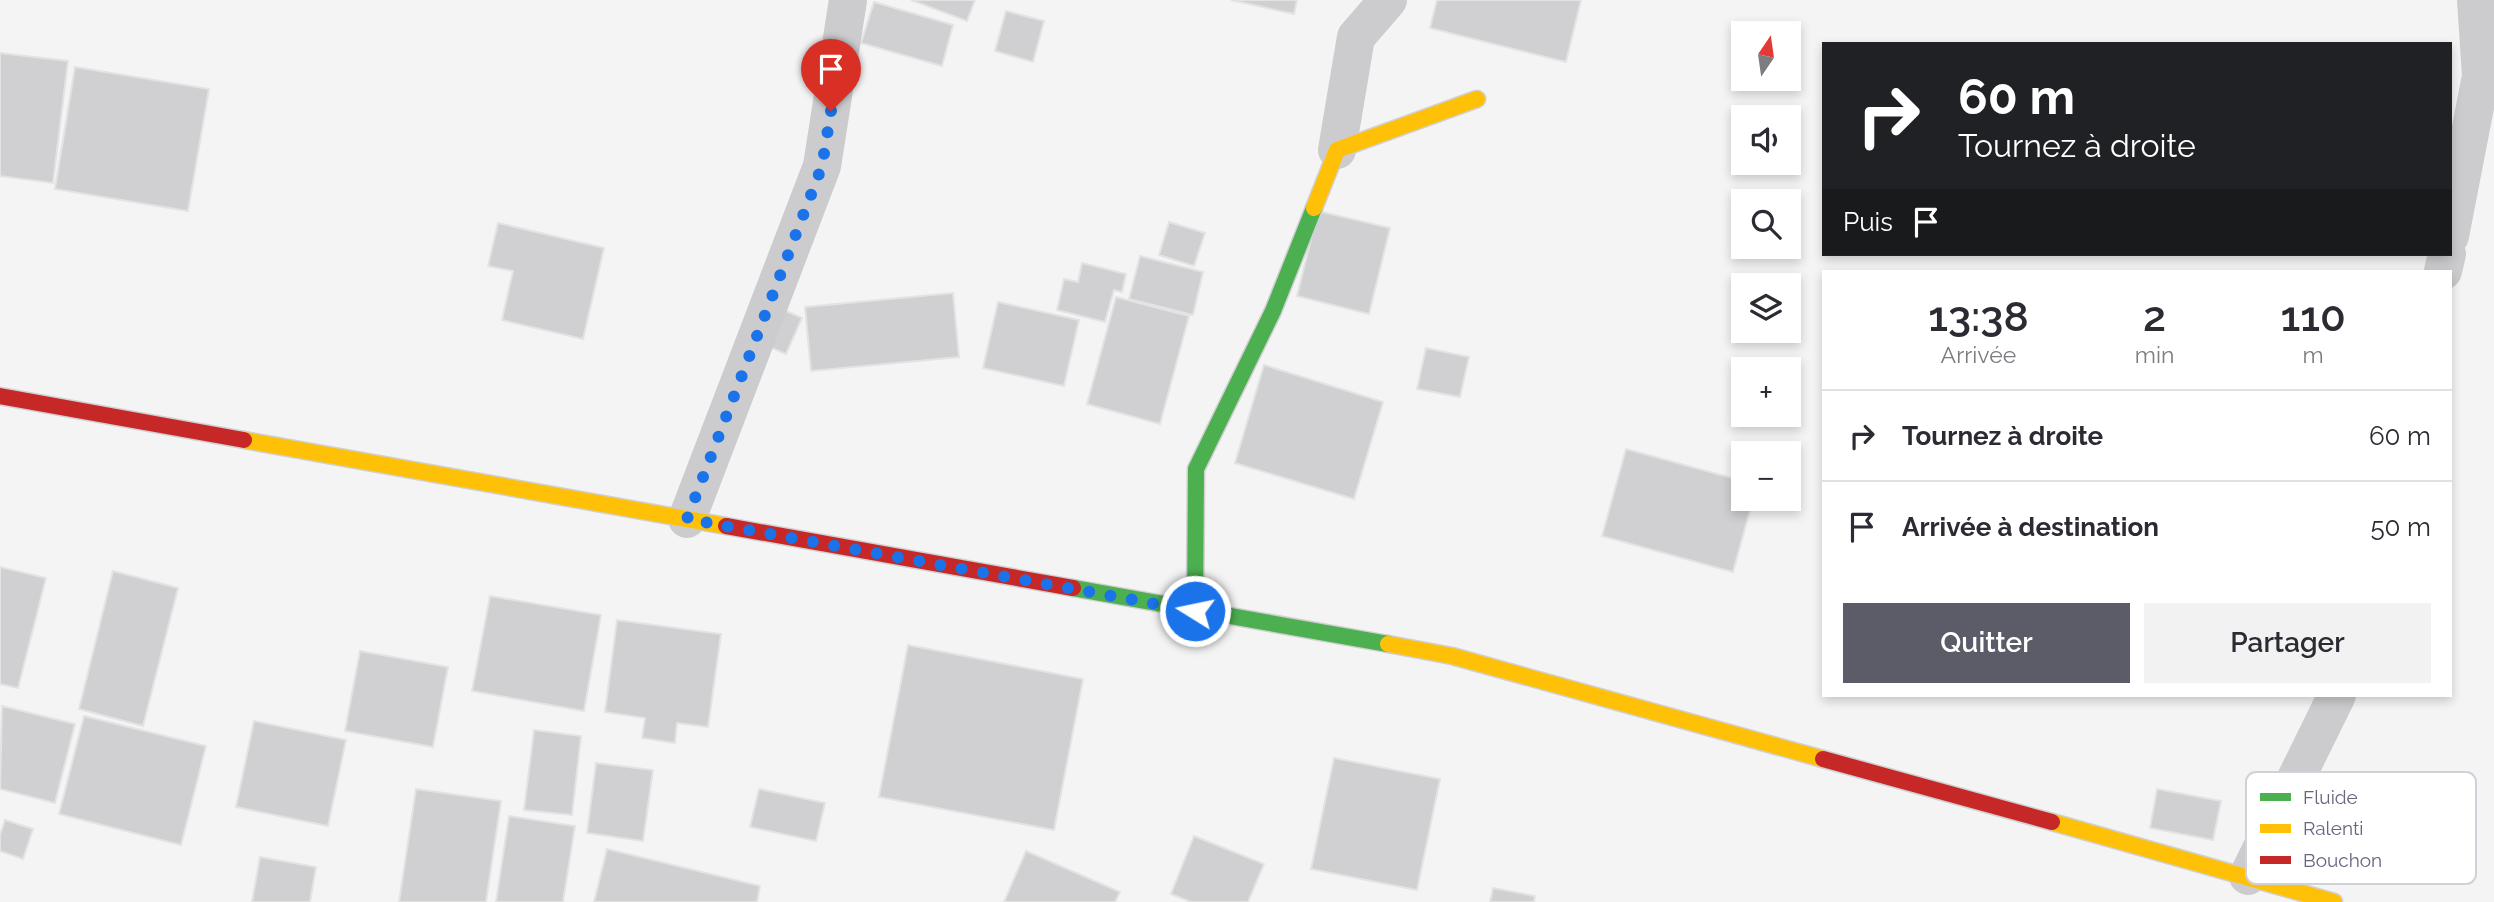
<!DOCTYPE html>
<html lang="fr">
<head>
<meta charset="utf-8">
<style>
	body { margin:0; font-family:Raleway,sans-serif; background:#f2f2f3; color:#2b2b33; height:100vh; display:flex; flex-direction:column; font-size:26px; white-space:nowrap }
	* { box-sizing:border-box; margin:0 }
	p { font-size:23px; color:#7c7c81 }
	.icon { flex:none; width:38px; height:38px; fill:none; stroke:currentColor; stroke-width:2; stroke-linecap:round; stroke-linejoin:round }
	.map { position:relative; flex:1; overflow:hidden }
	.details { position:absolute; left:1822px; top:270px; width:630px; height:427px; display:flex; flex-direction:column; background:#fff; border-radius:0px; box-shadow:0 4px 10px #0003 }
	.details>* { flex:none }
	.hud { position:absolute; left:1822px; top:42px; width:630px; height:214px; border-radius:0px; box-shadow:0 4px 10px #0003; background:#202124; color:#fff; overflow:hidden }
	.needle { width:46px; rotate:13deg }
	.buttons { position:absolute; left:1731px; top:21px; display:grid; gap:14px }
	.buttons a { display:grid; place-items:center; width:70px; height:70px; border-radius:0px; background:#fff; box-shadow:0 4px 10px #0003; font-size:35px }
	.pin { position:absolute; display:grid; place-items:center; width:60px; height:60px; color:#fff; margin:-72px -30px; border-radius:50% 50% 50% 0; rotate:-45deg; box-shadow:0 0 7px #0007 }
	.pin .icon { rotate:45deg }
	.me { position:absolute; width:77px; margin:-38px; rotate:280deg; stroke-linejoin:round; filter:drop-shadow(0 0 5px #0008) }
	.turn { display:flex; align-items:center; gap:24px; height:147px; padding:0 21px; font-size:32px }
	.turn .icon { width:91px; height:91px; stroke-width:2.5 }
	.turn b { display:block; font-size:49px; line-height:60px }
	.then { display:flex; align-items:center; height:66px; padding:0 21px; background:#0003; gap:14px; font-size:26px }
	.eta { display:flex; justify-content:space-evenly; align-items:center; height:119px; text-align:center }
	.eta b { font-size:42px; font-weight:600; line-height:49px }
	.cta { display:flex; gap:14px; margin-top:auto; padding:14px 21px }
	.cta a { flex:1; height:80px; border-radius:0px; background:#5c5c68; color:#fff; font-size:28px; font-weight:600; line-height:80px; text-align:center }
	.cta a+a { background:#f2f2f3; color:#2b2b33 }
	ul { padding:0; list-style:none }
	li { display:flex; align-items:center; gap:21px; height:91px; padding:0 21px; border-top:2px solid #e1e1e2 }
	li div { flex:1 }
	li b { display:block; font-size:26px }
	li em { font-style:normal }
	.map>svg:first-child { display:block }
	.building { fill:#d0d0d2; stroke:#e2e3e2; stroke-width:2 }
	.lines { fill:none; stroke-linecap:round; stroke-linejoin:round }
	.fast-casing { stroke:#d0d0d2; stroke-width:19 }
	.slow-casing { stroke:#d0d0d2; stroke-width:19 }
	.jam-casing { stroke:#d0d0d2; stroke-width:19 }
	.street { stroke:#ccccce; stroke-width:38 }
	.fast { stroke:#4caf50; stroke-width:16 }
	.slow { stroke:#ffc107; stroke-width:16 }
	.jam { stroke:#c62828; stroke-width:16 }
	.route { stroke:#1a73e8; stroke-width:12; stroke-dasharray:0 21.6 }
	.key { fill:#fff; stroke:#d1d1d9; stroke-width:2 }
	.key-label { font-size:19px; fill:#676680 }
</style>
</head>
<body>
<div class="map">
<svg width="2494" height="902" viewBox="0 0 2494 902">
	<rect width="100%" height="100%" fill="#f3f4f3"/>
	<path class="building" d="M911,0H975L967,21Z
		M1231,0H1297L1294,14Z
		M1437,0H1581L1566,62L1430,28Z
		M874,2L953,25L942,66L861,43Z
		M1006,11L1044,21L1033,62L995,51Z
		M0,53L68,61L53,183L0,176Z
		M75,67L209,89L188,211L55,189Z
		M1318,211L1390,228L1369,314L1297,296Z
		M1169,222L1205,233L1194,266L1159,255Z
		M498,223L604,248L583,339L502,320L513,271L488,266Z
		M1140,256L1203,272L1193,315L1129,299Z
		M1082,263L1126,274L1122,292L1114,290L1105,322L1057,310L1064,279L1078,282Z
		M953,293L959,357L811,371L805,307Z
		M1116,297L1189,316L1160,424L1087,404Z
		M998,302L1079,320L1064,386L983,368Z
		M768,303L802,318L786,354L753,340Z
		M1426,348L1469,357L1460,397L1417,389Z
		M1264,365L1383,402L1354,499L1235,463Z
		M1626,449L1743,481V499H1753L1733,572L1602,536Z
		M0,567L46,578L18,688L0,684Z
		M113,571L178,588L143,726L79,709Z
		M490,596L601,615L584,711L472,691Z
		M617,620L721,634L708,727L677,723L675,743L642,738L645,718L605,712Z
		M908,645L1083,679L1054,830L879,797Z
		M360,651L448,667L433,747L345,731Z
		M2,706L75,724L55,803L0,789Z
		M84,716L206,746L181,845L59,814Z
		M254,721L346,740L328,826L236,807Z
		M534,730L581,736L572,815L524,810Z
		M1334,758L1440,779L1417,890L1311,869Z
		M596,763L653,770L643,841L587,833Z
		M416,789L501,801L486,902H399Z
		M759,789L825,803L816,841L750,827Z
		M2157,789L2221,801L2213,840L2150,828Z
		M509,816L575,826L563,902H496Z
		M5,820L33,829L23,859L0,851V835Z
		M1194,836L1264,864L1248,902H1191L1171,894Z
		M607,849L760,886L757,902H594Z
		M1026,851L1120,892L1115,902H1004Z
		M260,857L316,867L310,902H252Z
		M1493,888L1535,896L1534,902H1490Z"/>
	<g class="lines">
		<defs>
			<path id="fast" d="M1073,588L1388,644
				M1195,611L1196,469L1273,311L1314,208"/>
			<path id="slow" d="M1314,208L1337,150L1477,99
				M244,440L726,526
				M1388,644L1452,656L1823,759
				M2052,822L2334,902"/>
			<path id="jam" d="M0,396L244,440
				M726,526L1073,588
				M1823,759L2052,822"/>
		</defs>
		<use href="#fast" class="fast-casing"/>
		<use href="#slow" class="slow-casing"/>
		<use href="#jam" class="jam-casing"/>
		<path class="street" d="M1337,150L1356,37L1388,0
			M2450,236L2481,76L2476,0
			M2443,271L2447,254
			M687,519L822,166L848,0
			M2248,876L2337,695"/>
		<use href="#fast" class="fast"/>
		<use href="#slow" class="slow"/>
		<use href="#jam" class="jam"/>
	</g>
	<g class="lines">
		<path class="route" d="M831,111L822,166L687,519L1195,611"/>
	</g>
	<rect x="2246" y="772" width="230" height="112" rx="10" class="key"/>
	<rect x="2260" y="793" width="31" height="8" fill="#4caf50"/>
	<rect x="2260" y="824" width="31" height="9" fill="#ffc107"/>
	<rect x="2260" y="856" width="31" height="8" fill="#c62828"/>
	<g class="key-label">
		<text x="2303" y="804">Fluide</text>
		<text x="2303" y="835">Ralenti</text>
		<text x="2303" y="867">Bouchon</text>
	</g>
</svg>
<div class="buttons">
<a><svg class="needle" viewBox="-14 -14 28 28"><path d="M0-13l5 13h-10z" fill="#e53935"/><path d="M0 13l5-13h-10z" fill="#7c7c81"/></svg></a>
<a><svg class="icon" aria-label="sound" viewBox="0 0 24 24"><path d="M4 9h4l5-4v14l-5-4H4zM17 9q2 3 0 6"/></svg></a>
<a><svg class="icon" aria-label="search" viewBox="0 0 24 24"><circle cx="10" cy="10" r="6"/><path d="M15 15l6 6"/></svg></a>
<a><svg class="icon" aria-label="layers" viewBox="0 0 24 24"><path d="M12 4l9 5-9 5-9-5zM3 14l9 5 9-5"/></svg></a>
<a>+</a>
<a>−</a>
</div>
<div class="pin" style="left:831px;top:111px;background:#d93025"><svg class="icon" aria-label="arrive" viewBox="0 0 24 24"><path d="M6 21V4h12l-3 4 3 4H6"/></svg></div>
<svg class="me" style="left:1195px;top:611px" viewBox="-20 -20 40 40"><circle r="17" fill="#1a73e8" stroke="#fff" stroke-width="3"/><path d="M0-11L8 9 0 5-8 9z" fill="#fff"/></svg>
<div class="hud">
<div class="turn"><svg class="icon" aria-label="right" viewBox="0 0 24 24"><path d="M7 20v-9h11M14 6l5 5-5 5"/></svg><div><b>60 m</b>Tournez à droite</div></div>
<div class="then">Puis<svg class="icon" aria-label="arrive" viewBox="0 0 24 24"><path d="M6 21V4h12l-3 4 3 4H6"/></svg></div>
</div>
<section class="details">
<div class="eta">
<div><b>13:38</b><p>Arrivée</p></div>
<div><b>2</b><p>min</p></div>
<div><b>110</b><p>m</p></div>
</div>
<ul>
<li><svg class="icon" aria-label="right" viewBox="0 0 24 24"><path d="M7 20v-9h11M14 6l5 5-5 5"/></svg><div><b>Tournez à droite</b></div><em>60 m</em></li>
<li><svg class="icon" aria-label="arrive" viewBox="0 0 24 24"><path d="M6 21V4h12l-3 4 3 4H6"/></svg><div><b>Arrivée à destination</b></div><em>50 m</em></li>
</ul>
<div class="cta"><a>Quitter</a><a>Partager</a></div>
</section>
</div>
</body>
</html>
